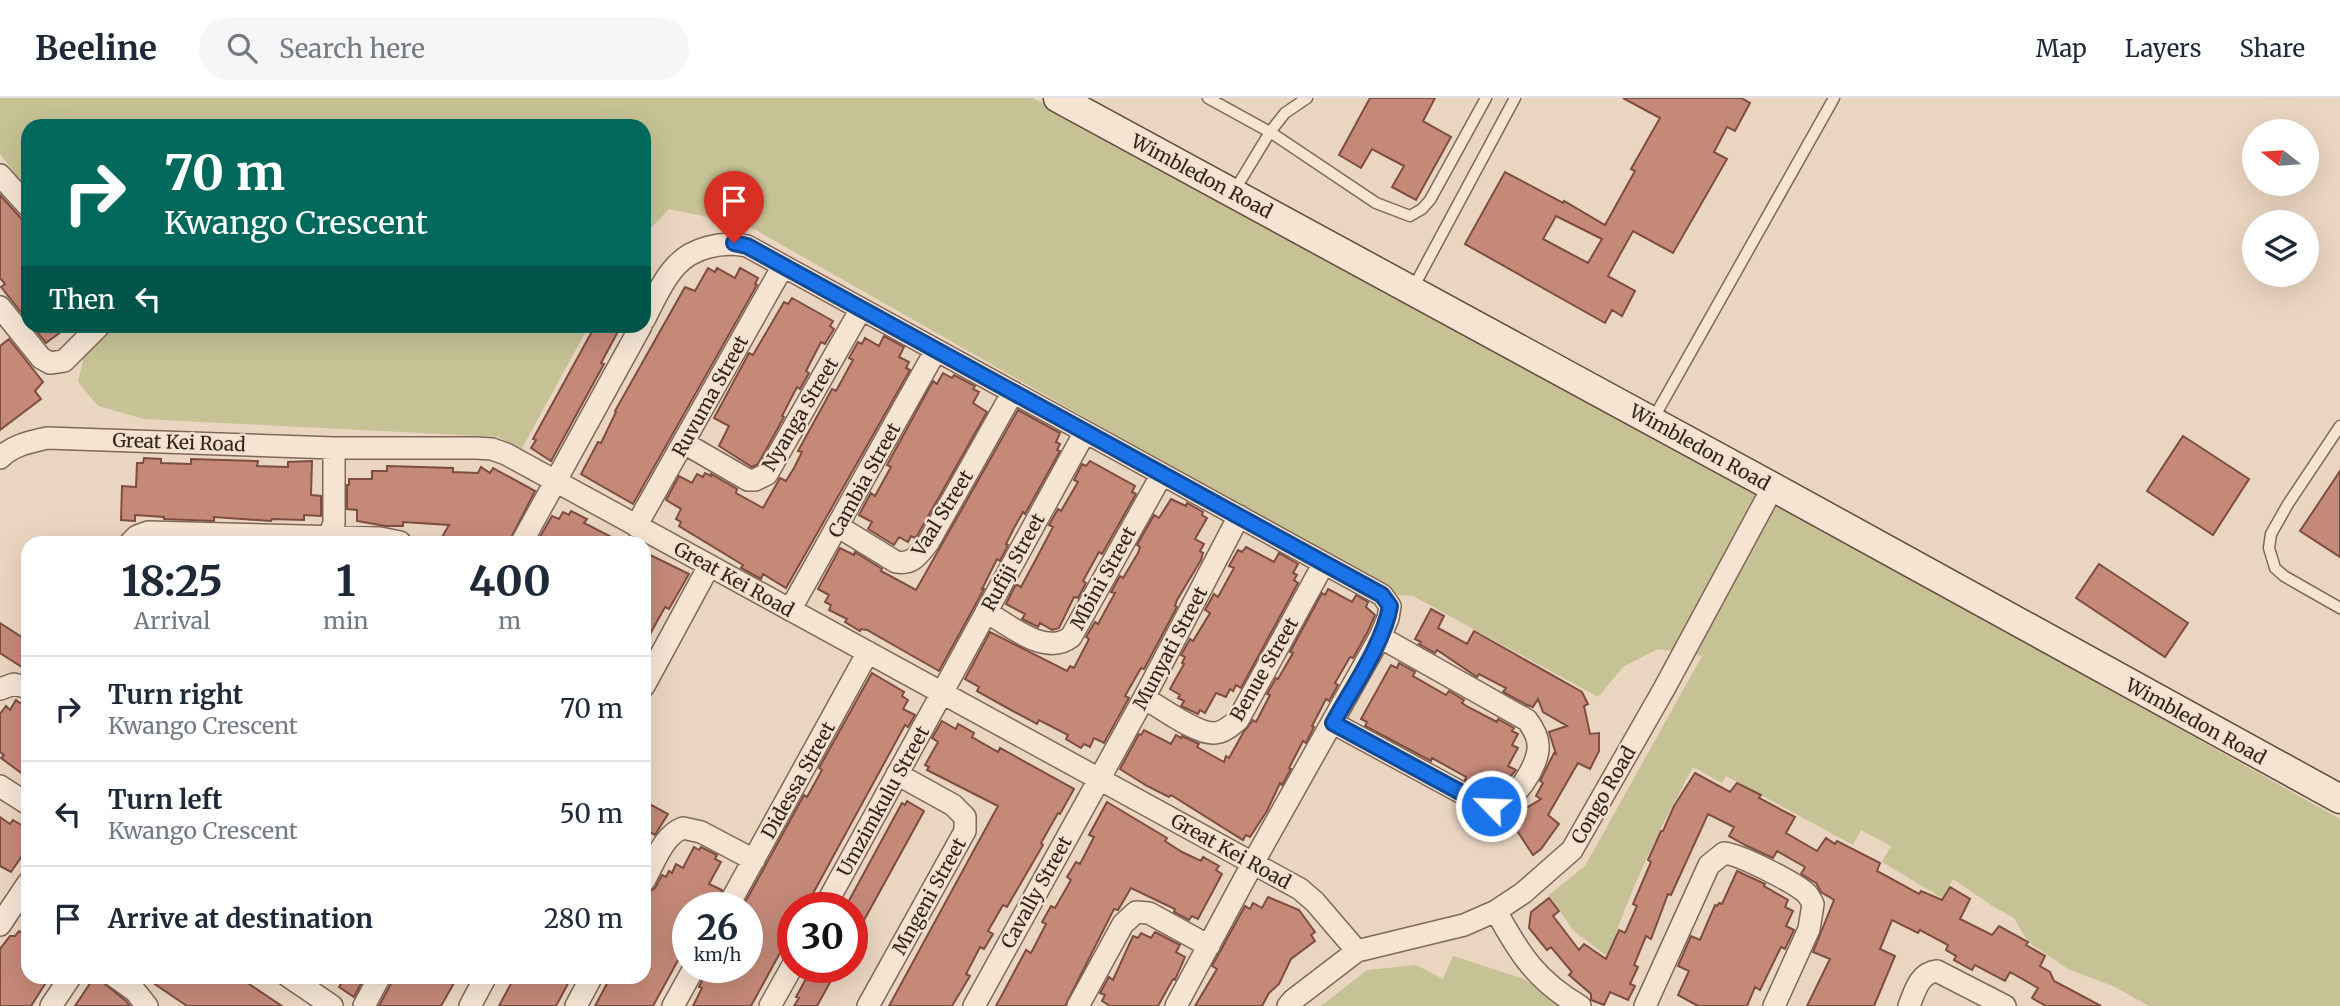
<!DOCTYPE html>
<html lang="en">
<head>
<meta charset="utf-8">
<style>
	body { margin:0; font-family:Merriweather,serif; background:#f6f6f7; color:#1f2937; height:100vh; display:flex; flex-direction:column; font-size:26px; white-space:nowrap }
	* { box-sizing:border-box; margin:0 }
	p { font-size:23px; color:#747a83 }
	.icon { flex:none; width:38px; height:38px; fill:none; stroke:currentColor; stroke-width:2; stroke-linecap:round; stroke-linejoin:round }
	.map { position:relative; flex:1; overflow:hidden }
	.sheet { position:absolute; left:21px; top:438px; width:630px; height:448px; display:flex; flex-direction:column; background:#fff; border-radius:21px; box-shadow:0 7px 28px #0002 }
	.sheet>* { flex:none }
	.top-card { position:absolute; left:21px; top:21px; width:630px; height:214px; border-radius:21px; box-shadow:0 7px 28px #0002; background:#00695c; color:#fff; overflow:hidden }
	.needle { width:46px; rotate:287deg }
	.controls { position:absolute; left:2242px; top:21px; display:grid; gap:14px }
	.controls a { display:grid; place-items:center; width:77px; height:77px; border-radius:50%; background:#fff; box-shadow:0 7px 28px #0002; font-size:35px }
	.speed { position:absolute; left:672px; top:794px; display:flex; gap:14px; font-size:35px; font-weight:700; text-align:center }
	.speed>* { display:grid; place-content:center; width:91px; height:91px; border-radius:50%; background:#fff; box-shadow:0 7px 28px #0002; line-height:1 }
	.speed small { font-size:18px; font-weight:400 }
	.speed .limit { border:10px solid #d22; background:#fff; color:#111 }
	.pin { position:absolute; display:grid; place-items:center; width:60px; height:60px; color:#fff; margin:-72px -30px; border-radius:50% 50% 50% 0; rotate:-45deg; box-shadow:0 0 7px #0007 }
	.pin .icon { rotate:45deg }
	.me { position:absolute; width:77px; margin:-38px; rotate:294deg; stroke-linejoin:round; filter:drop-shadow(0 0 5px #0008) }
	.turn { display:flex; align-items:center; gap:24px; height:147px; padding:0 28px; font-size:32px }
	.turn .icon { width:91px; height:91px; stroke-width:2.5 }
	.turn b { display:block; font-size:49px; line-height:60px }
	.then { display:flex; align-items:center; height:66px; padding:0 28px; background:#0003; gap:14px; font-size:26px }
	.eta { display:flex; justify-content:space-evenly; align-items:center; height:119px; text-align:center }
	.eta b { font-size:42px; font-weight:700; line-height:49px }
	ul { padding:0; list-style:none }
	li { display:flex; align-items:center; gap:21px; height:105px; padding:0 28px; border-top:2px solid #e0e1e3 }
	li div { flex:1 }
	li b { display:block; font-size:26px }
	li em { font-style:normal }
	header { display:flex; align-items:center; gap:42px; box-sizing:border-box; height:98px; padding:0 35px; background:#fff; border-bottom:2px solid #e0e1e3 }
	header strong { font-size:33px }
	nav { display:flex; gap:38px; margin-inline-start:auto; font-size:24px }
	.search { width:490px; height:63px; background:#f6f6f7; display:flex; align-items:center; gap:18px; box-sizing:border-box; padding:0 24px; border-radius:38px; color:#747a83; font-size:26px }
	.map>svg:first-child { display:block }
	.green { fill:#c6c295 }
	.building { fill:#c58978; stroke:#7e4d41; stroke-width:2; fill-rule:evenodd }
	.lines { fill:none; stroke-linecap:round; stroke-linejoin:round }
	.service-casing { stroke:#816759; stroke-width:13 }
	.minor-casing { stroke:#816759; stroke-width:24 }
	.secondary-casing { stroke:#63483d; stroke-width:31 }
	.service { stroke:#f5e4d2; stroke-width:10 }
	.minor { stroke:#f5e4d2; stroke-width:21 }
	.secondary { stroke:#f5e4d2; stroke-width:28 }
	.route-casing { stroke:#114b97; stroke-width:18 }
	.route { stroke:#1a73e8; stroke-width:12 }
	.labels { text-anchor:middle; stroke-width:5; stroke-linejoin:round; paint-order:stroke }
	.street-label { font-size:19px; fill:#32231d; stroke:#f2e1ce }
</style>
</head>
<body>
<header>
<strong>Beeline</strong>
<div class="search"><svg class="icon" aria-label="search" viewBox="0 0 24 24"><circle cx="10" cy="10" r="6"/><path d="M15 15l6 6"/></svg>Search here</div>
<nav><a>Map</a><a>Layers</a><a>Share</a></nav>
</header>
<div class="map">
<svg width="2340" height="908" viewBox="0 0 2340 908">
	<rect width="100%" height="100%" fill="#ead5c0"/>
	<path class="green" d="M0,0H1033L1806,421L2340,721V908H2149L2115,889L2068,871L2028,844L2014,820L1994,809L1953,781L1942,800L1882,764L1891,748L1861,732L1853,747L1726,678L1722,685L1693,669C1660,730 1629,792 1608,859L1573,832L1549,797L1585,768L1702,558L1658,551L1623,569L1598,599L1413,498L1396,497L747,127L669,111L644,137V28H28V93L0,56Z
		M109,228H589L521,352L498,339L144,321L98,308L78,284L84,258Z
		M1453,858L1524,881L1563,908H1321L1367,872L1416,867L1443,881Z"/>
	<path class="building" d="M1370,0H1435L1423,23L1451,39L1416,102L1392,89L1404,68L1372,51L1361,70L1339,57Z
		M1623,0H1741L1750,5L1735,33L1727,29L1714,54L1727,61L1673,155L1633,133L1608,178L1635,193L1622,218L1612,212L1605,225L1465,146L1505,74L1563,105L1564,103L1605,127L1635,73L1631,71L1660,20ZM1556,118L1602,141L1588,165L1543,141Z
		M0,97L28,128V223L1,189L5,186L0,180Z
		M708,170L715,174L717,170L735,180L740,170L758,180L755,186L757,187L633,406L581,376L598,344L601,345L616,314L615,313L685,189L695,193Z
		M792,200L833,223L830,228L834,231L825,246L821,244L806,273L809,275L800,291L797,289L782,318L784,319L758,366L752,369L719,348L729,328L714,320L749,255L753,257L784,204L788,206Z
		M32,228H69L46,245Z
		M595,228H621L601,265L604,266L551,363L531,350L536,342L533,341Z
		M884,238L904,249L899,259L909,264L906,270L910,272L786,490L763,476L761,481L741,470L743,467L679,428L681,424L676,421L681,411L666,402L679,378L692,385L697,376L703,379L705,375L711,378V376L737,391L736,395L763,410L780,380L786,383L794,370L802,354L798,353L832,291L836,293L853,262L849,260L858,244L862,246L865,240L879,248Z
		M9,241L43,284L35,293L41,301L0,332V248Z
		M943,275L952,280L954,277L975,288L973,291L979,294L973,305L987,314L917,438L915,440L911,438L908,444L899,439L894,447L868,431L872,424L859,417L871,395L875,398L891,369L887,367L933,283L937,286Z
		M1018,312L1060,335L1056,344L1060,346L1057,352L1060,353L1025,416L1023,414L1014,430L1006,446L1008,447L1000,463L997,461L982,491H984L939,573L867,532L861,531L860,533L845,524L847,521L829,512L831,507L825,504L829,497L818,491L840,450L854,457L855,454L882,471L881,473L916,492Z
		M2183,338L2249,381L2213,437L2147,393Z
		M144,360L161,361V365L191,366V361L258,363L257,368L288,369V364L312,363L311,397L321,398V418L304,417V422L272,421L271,423L214,419V423L164,421V419L135,417V423L121,422L122,388L136,389L137,365H143Z
		M1090,363L1135,388L1132,394L1136,396L1102,456L1099,454L1083,483L1086,485L1078,500L1074,499L1059,530L1052,532L1040,525L1038,529L1022,521L1025,516L1006,506L1016,486L1021,489L1035,463L1053,429L1049,427L1058,411L1061,413L1078,384L1074,382L1082,366L1086,368Z
		M387,368L453,370V374L478,375L481,369L490,375L493,370L535,393L509,444H451L442,439L449,427L403,424V428H385L357,423V412L347,411V387H349V381H372V373H387Z
		M2340,373V459L2300,433Z
		M1171,401L1186,408L1187,405L1203,414L1202,417L1207,420L1195,441L1204,446L1200,453L1203,455L1201,462L1177,502L1175,508L1177,509L1144,571L1141,570L1125,598L1129,600L1104,645L1094,640L1090,649L1084,646L1081,650L1066,641L1068,637L1039,622L1037,626L1011,612L977,593L979,589L965,581L990,534L1067,573L1070,568L1074,570L1089,541L1086,539L1095,524L1098,526L1115,495L1111,494L1120,478L1123,480L1138,455L1140,449L1137,447L1154,417L1159,420Z
		M571,413L587,421L584,425L621,444H537L552,418L559,421L563,414L569,417Z
		M1246,449L1274,464L1279,455L1298,466L1293,475L1297,477L1294,482L1298,485L1241,590L1236,587L1233,593L1230,591L1226,599L1216,595L1205,615L1200,612L1198,616L1181,608L1184,603L1178,600L1180,597L1170,591L1184,566L1182,565L1185,559L1181,557L1190,541L1193,543L1210,515L1205,512L1214,496L1218,499L1234,470L1229,468L1238,452L1242,454Z
		M644,454L689,476L669,511L665,509L644,547Z
		M2099,466L2188,525L2165,559L2076,500Z
		M1328,491L1352,504L1356,497L1368,504L1366,509L1375,517L1368,533L1353,560L1350,559L1335,585L1338,587L1329,603L1326,601L1312,628L1314,629L1306,645L1303,643L1289,670L1291,671L1282,687L1280,685L1267,713L1250,739L1246,737L1243,742L1171,697L1169,699L1147,688L1120,671L1139,636L1141,637L1144,632L1171,646L1176,637L1181,640L1182,638L1199,646L1197,649L1224,664L1226,658L1229,660L1243,635L1253,622L1256,624L1270,597L1267,596L1276,580L1278,581L1293,555L1290,554L1322,495L1325,497Z
		M1431,511L1444,518L1438,530L1467,546L1474,533L1582,594L1588,606L1584,608L1590,636L1599,635V653L1590,671L1578,665L1548,717L1559,726L1541,751L1533,757L1512,725L1518,721L1515,717L1541,701L1536,698L1543,685L1540,683L1554,655L1556,656L1549,634L1567,628L1543,614L1538,601L1533,609L1527,607L1503,594L1506,590L1479,576L1477,579L1437,552L1435,555L1419,546L1421,544L1415,541Z
		M0,525L28,543V573L0,555Z
		M1399,565L1415,574L1413,578L1446,597L1449,593L1464,602L1462,605L1468,609L1497,624L1498,621L1514,630L1512,633L1518,636L1512,647L1518,650L1508,668L1516,672L1500,690L1498,692L1491,686L1488,691L1482,688L1480,690L1465,682L1466,679L1461,676L1432,660L1431,663L1365,628L1367,624L1361,621L1391,567L1397,570Z
		M872,575L904,594L902,598L908,602L903,611L915,617L908,629L905,627L805,810H793V831L751,908H693L702,890L699,889L708,870H747V810H742L804,697L807,699L822,672L819,670Z
		M16,602L28,611V680L1,660L4,657L0,654V616L6,608L10,612Z
		M942,623L956,631L958,626L974,635L972,639L998,654L1000,650L1074,691L1060,716L1058,715L1041,745L1043,747L1007,809L1003,807L988,833L993,836L984,851L980,849L966,876L970,878L952,908H889L998,708L927,672L929,669L925,667L938,644L932,640Z
		M1695,675L1730,694L1737,685L1761,697L1759,700L1795,719L1786,735L1817,753L1826,740L1835,746L1837,743L1880,765L1877,773L1919,796L1921,793L1942,802L1950,789L1970,801L1960,821L1992,837L1999,828L2028,844L2026,847L2045,858L2040,868L2050,874L2054,883L2101,908H2046L2032,900L2038,890L2010,874L2005,883L1975,867L1972,872L1954,862L1956,858L1946,852L1948,847L1920,832L1918,835L1892,822L1880,851L1895,858L1874,908H1807L1830,861L1813,854L1834,802L1821,794L1816,785L1801,776L1805,769L1777,753L1773,760L1747,748L1729,738L1734,729L1708,716L1671,797L1668,796L1651,841L1646,838L1634,867L1638,869L1630,886L1635,888L1628,902L1610,894L1604,907L1591,902V896L1569,877L1572,874L1551,849L1547,852L1529,830L1531,814L1549,800L1559,813L1553,818L1579,852L1584,846L1606,861L1619,832L1625,835L1637,808L1633,806L1651,764L1648,762L1661,733H1663L1674,708Z
		M644,703L668,716L655,737L644,731Z
		M907,703L924,713L852,844V810H845L902,705L905,707Z
		M1107,704L1167,740L1165,743L1182,754L1201,763L1203,759L1219,768L1216,772L1222,776L1198,821L1192,818L1189,822L1174,814L1175,811L1131,790L1118,812L1114,811L1065,908H996L1026,852L1031,855L1046,826L1042,824L1051,808L1055,810L1071,782L1067,779L1076,764L1080,766L1094,739L1089,737Z
		M0,719L10,726L13,722L28,731V762L22,758L11,774L0,768Z
		M694,749L699,752L701,749L717,757L715,761L721,764L709,786L722,792L714,810H688V844L653,908H595L611,878H644V802L648,795L655,790L662,777L666,779L669,773L672,775L676,766L683,770Z
		M1737,773L1765,786L1764,788L1788,802L1785,809L1793,813L1786,828L1794,832L1785,851L1781,849L1760,892L1755,889L1747,908H1698L1678,897L1689,873L1678,868L1691,838L1700,842L1715,807L1717,808L1719,805L1722,806Z
		M1268,799L1299,812L1315,834L1311,837L1315,843L1291,861L1279,886L1269,895L1262,908H1195L1217,871L1212,868L1245,808L1250,811L1253,805L1262,810Z
		M19,833L28,839V878H40L47,883L31,908H0V851L10,838H15Z
		M1155,834L1180,847L1176,854L1185,859L1175,882L1173,881L1158,908H1110L1102,903L1105,897L1100,895L1109,879L1113,882L1133,838L1138,840L1141,835L1151,840Z
		M812,870H838L817,908H794L799,900L796,899Z
		M95,878L126,903L130,908H75Z
		M143,878H237L282,908H187Z
		M346,878H353L362,884L354,899L339,889Z
		M395,878H458L441,908H379Z
		M515,878H572L556,908H499Z"/>
	<g class="lines">
		<defs>
			<path id="service" d="M1208,0L1270,34L1376,105L1410,118L1422,111L1430,102L1486,0
				M1233,95L1270,34L1285,15L1307,0
				M1412,192L1515,0
				M1652,323L1834,0
				M2340,328L2288,406L2271,436L2269,450L2275,470L2284,478L2340,510"/>
			<path id="minor" d="M0,77L28,108
				M0,209L41,260L50,265L64,263L99,228
				M644,222C653,205 662,183 675,169C692,149 723,143 747,148L1382,497L1390,508L1388,520L1380,539L1253,765L1176,908
				M684,345L748,382H755L767,376L861,211
				M0,360C13,347 30,344 47,340L334,350H476L492,351L506,356L1300,791L1315,804L1357,853
				M636,428L783,168
				M839,429L896,464C913,467 918,457 928,445L1013,294
				M131,444L137,438L148,434L380,440L400,444
				M327,444L334,425V350
				M522,444L641,228
				M790,512L936,252
				M986,514C1010,527 1045,559 1071,539L1162,376
				M644,588L709,468
				M0,591L14,586L28,590
				M1144,600C1160,609 1196,636 1214,635C1223,635 1231,628 1238,622L1324,465
				M1333,625L1475,702C1480,703 1486,707 1491,707C1513,709 1540,666 1538,647C1538,638 1533,630 1527,622L1380,539
				M0,688L28,706
				M644,783C654,766 663,737 683,730L701,734L754,762
				M727,810L868,554
				M824,810L1085,334
				M1496,813C1520,857 1537,883 1580,908
				M0,827L28,785
				M114,878L135,893L147,908
				M288,878L332,908
				M51,908L71,878
				M364,908L380,878
				M470,908L486,878
				M576,908L592,878
				M673,908L694,870
				M770,908L793,867
				M868,908L965,733V719L953,707L897,676
				M974,908L1144,600L1239,418
				M1078,908L1123,826L1136,814L1149,815L1209,848
				M1288,908L1293,902L1357,853L1464,827L1496,813L1523,795L1572,752L1664,591L1773,389
				M1645,908L1709,767L1724,755C1739,756 1796,785 1807,796C1808,797 1813,805 1813,806L1809,831L1774,908
				M1909,908C1915,893 1919,875 1937,873L2005,908"/>
			<path id="secondary" d="M1058,0L1773,389L2340,701"/>
		</defs>
		<use href="#service" class="service-casing"/>
		<use href="#minor" class="minor-casing"/>
		<use href="#secondary" class="secondary-casing"/>
		<use href="#service" class="service"/>
		<use href="#minor" class="minor"/>
		<use href="#secondary" class="secondary"/>
	</g>
	<g class="lines">
		<defs>
			<path id="route" d="M734,145L747,148L1382,497L1390,508C1384,545 1351,592 1333,625L1460,694L1491,708"/>
		</defs>
		<use href="#route" class="route-casing"/>
		<use href="#route" class="route"/>
	</g>
	<g class="labels">
		<g class="street-label">
			<text transform="translate(1202 78) rotate(28)" y="7">Wimbledon Road</text>
			<text transform="translate(710 298) rotate(-61)" y="7">Ruvuma Street</text>
			<text transform="translate(800 316) rotate(-59)" y="7">Nyanga Street</text>
			<text transform="translate(179 344) rotate(2)" y="7">Great Kei Road</text>
			<text transform="translate(1700 349) rotate(29)" y="7">Wimbledon Road</text>
			<text transform="translate(864 382) rotate(-61)" y="7">Cambia Street</text>
			<text transform="translate(942 415) rotate(-58)" y="7">Vaal Street</text>
			<text transform="translate(1013 464) rotate(-61)" y="7">Rufiji Street</text>
			<text transform="translate(1103 480) rotate(-61)" y="7">Mbini Street</text>
			<text transform="translate(734 481) rotate(29)" y="7">Great Kei Road</text>
			<text transform="translate(1170 550) rotate(-62)" y="7">Munyati Street</text>
			<text transform="translate(1264 571) rotate(-60)" y="7">Benue Street</text>
			<text transform="translate(2196 623) rotate(29)" y="7">Wimbledon Road</text>
			<text transform="translate(798 682) rotate(-61)" y="7">Didessa Street</text>
			<text transform="translate(1603 697) rotate(-60)" y="7">Congo Road</text>
			<text transform="translate(883 703) rotate(-61)" y="7">Umzimkulu Street</text>
			<text transform="translate(1231 753) rotate(29)" y="7">Great Kei Road</text>
			<text transform="translate(1036 794) rotate(-61)" y="7">Cavally Street</text>
			<text transform="translate(929 798) rotate(-61)" y="7">Mngeni Street</text>
		</g>
	</g>
</svg>
<div class="controls">
<a><svg class="needle" viewBox="-14 -14 28 28"><path d="M0-13l5 13h-10z" fill="#e53935"/><path d="M0 13l5-13h-10z" fill="#747a83"/></svg></a>
<a><svg class="icon" aria-label="layers" viewBox="0 0 24 24"><path d="M12 4l9 5-9 5-9-5zM3 14l9 5 9-5"/></svg></a>
</div>
<div class="speed"><div>26<small>km/h</small></div><div class="limit">30</div></div>
<div class="pin" style="left:734px;top:145px;background:#d93025"><svg class="icon" aria-label="arrive" viewBox="0 0 24 24"><path d="M6 21V4h12l-3 4 3 4H6"/></svg></div>
<svg class="me" style="left:1491px;top:708px" viewBox="-20 -20 40 40"><circle r="17" fill="#1a73e8" stroke="#fff" stroke-width="3"/><path d="M0-11L8 9 0 5-8 9z" fill="#fff"/></svg>
<div class="top-card">
<div class="turn"><svg class="icon" aria-label="right" viewBox="0 0 24 24"><path d="M7 20v-9h11M14 6l5 5-5 5"/></svg><div><b>70 m</b>Kwango Crescent</div></div>
<div class="then">Then<svg class="icon" aria-label="left" viewBox="0 0 24 24"><path d="M17 20v-9H6M10 6l-5 5 5 5"/></svg></div>
</div>
<section class="sheet">
<div class="eta">
<div><b>18:25</b><p>Arrival</p></div>
<div><b>1</b><p>min</p></div>
<div><b>400</b><p>m</p></div>
</div>
<ul>
<li><svg class="icon" aria-label="right" viewBox="0 0 24 24"><path d="M7 20v-9h11M14 6l5 5-5 5"/></svg><div><b>Turn right</b><p>Kwango Crescent</p></div><em>70 m</em></li>
<li><svg class="icon" aria-label="left" viewBox="0 0 24 24"><path d="M17 20v-9H6M10 6l-5 5 5 5"/></svg><div><b>Turn left</b><p>Kwango Crescent</p></div><em>50 m</em></li>
<li><svg class="icon" aria-label="arrive" viewBox="0 0 24 24"><path d="M6 21V4h12l-3 4 3 4H6"/></svg><div><b>Arrive at destination</b></div><em>280 m</em></li>
</ul>
</section>
</div>
</body>
</html>
